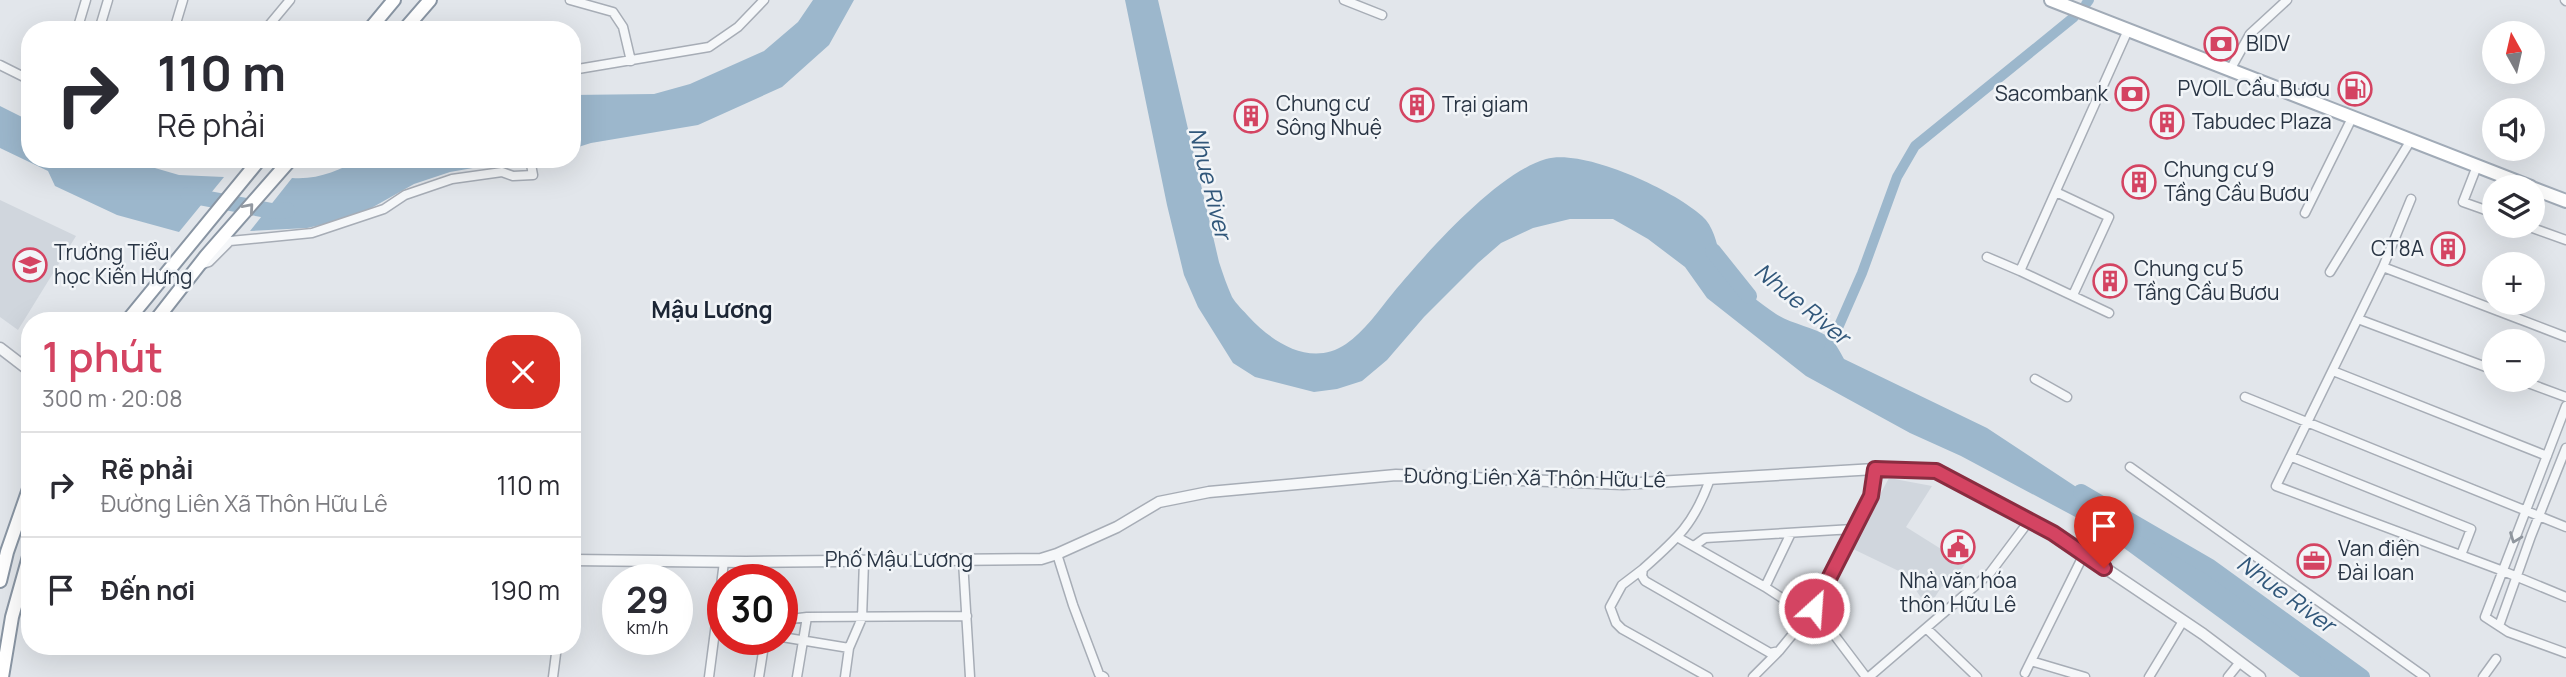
<!DOCTYPE html>
<html lang="vi">
<head>
<meta charset="utf-8">
<style>
	body { margin:0; font-family:Manrope,sans-serif; background:#f2f2f3; color:#2b2b33; height:100vh; display:flex; flex-direction:column; font-size:26px; white-space:nowrap }
	* { box-sizing:border-box; margin:0 }
	p { font-size:23px; color:#7c7c81 }
	.icon { flex:none; width:38px; height:38px; fill:none; stroke:currentColor; stroke-width:2; stroke-linecap:round; stroke-linejoin:round }
	.map { position:relative; flex:1; overflow:hidden }
	.details { position:absolute; left:21px; top:312px; width:560px; height:343px; display:flex; flex-direction:column; background:#fff; border-radius:28px; box-shadow:0 7px 28px #0002 }
	.details>* { flex:none }
	.banner { position:absolute; left:21px; top:21px; width:560px; height:147px; border-radius:28px; box-shadow:0 7px 28px #0002; background:#fff; color:#2b2b33; overflow:hidden }
	.needle { width:46px; rotate:352deg }
	.controls { position:absolute; left:2482px; top:21px; display:grid; gap:14px }
	.controls a { display:grid; place-items:center; width:63px; height:63px; border-radius:50%; background:#fff; box-shadow:0 7px 28px #0002; font-size:35px }
	.speed { position:absolute; left:602px; top:564px; display:flex; gap:14px; font-size:35px; font-weight:700; text-align:center }
	.speed>* { display:grid; place-content:center; width:91px; height:91px; border-radius:50%; background:#fff; box-shadow:0 7px 28px #0002; line-height:1 }
	.speed small { font-size:18px; font-weight:400 }
	.speed .limit { border:10px solid #d22; background:#fff; color:#111 }
	.pin { position:absolute; display:grid; place-items:center; width:60px; height:60px; color:#fff; margin:-72px -30px; border-radius:50% 50% 50% 0; rotate:-45deg; box-shadow:0 0 7px #0007 }
	.pin .icon { rotate:45deg }
	.me { position:absolute; width:77px; margin:-38px; rotate:26deg; stroke-linejoin:round; filter:drop-shadow(0 0 5px #0008) }
	.turn { display:flex; align-items:center; gap:24px; height:147px; padding:0 21px; font-size:32px }
	.turn .icon { width:91px; height:91px; stroke-width:2.5 }
	.turn b { display:block; font-size:49px; line-height:60px }
	.round { display:grid; place-items:center; flex:none; width:74px; height:74px; border-radius:28px; background:#f2f2f3 }
	.head { display:flex; align-items:center; justify-content:space-between; height:119px; padding:0 21px }
	h1 { font-size:42px; font-weight:600; line-height:52px; color:#d44462 }
	ul { padding:0; list-style:none }
	li { display:flex; align-items:center; gap:21px; height:105px; padding:0 21px; border-top:2px solid #e1e1e2 }
	li div { flex:1 }
	li b { display:block; font-size:26px }
	li em { font-style:normal }
	.map>svg:first-child { display:block }
	.built { fill:#d0d6dd }
	.water { fill:#9cb7cc }
	.lines { fill:none; stroke-linecap:round; stroke-linejoin:round }
	.canal { stroke:#9cb7cc; stroke-width:10 }
	.river { stroke:#9cb7cc; stroke-width:16 }
	.minor-casing { stroke:#a7adb6; stroke-width:11 }
	.tertiary-casing { stroke:#a7adb6; stroke-width:13 }
	.primary-casing { stroke:#a1abb7; stroke-width:16 }
	.trunk-casing { stroke:#8995a3; stroke-width:16 }
	.minor { stroke:#f5f7f9; stroke-width:8 }
	.tertiary { stroke:#f5f7f9; stroke-width:10 }
	.primary { stroke:#fff; stroke-width:12 }
	.trunk { stroke:#fff; stroke-width:12 }
	.oneway { stroke:#949aa2 }
	.oneway2 { stroke:#8f969e }
	.route-casing { stroke:#8a2c40; stroke-width:18 }
	.route { stroke:#d44462; stroke-width:12 }
	.labels { text-anchor:middle; stroke-width:5; stroke-linejoin:round; paint-order:stroke }
	.poi-label { font-size:21px; fill:#293544; stroke:#f2f5f8; text-anchor:start }
	.street-label { font-size:21px; fill:#293544; stroke:#f2f5f8 }
	.water-label { font-size:23px; font-style:italic; fill:#31577a; stroke:#f2f5f8 }
	.neighbourhood-label { font-size:23px; font-weight:bold; fill:#1c2635; stroke:#f2f5f8 }
</style>
</head>
<body>
<div class="map">
<svg width="2566" height="677" viewBox="0 0 2566 677">
	<rect width="100%" height="100%" fill="#e2e6eb"/>
	<path class="built" d="M0,200L76,236L18,330L0,317Z
		M1889,478L1932,486L1906,527L1965,564L1947,589L1942,586L1928,608L1905,574L1851,548Z"/>
	<path class="water" d="M813,0H854L829,45L782,87L698,125L591,143L572,149V95L654,94L690,84L764,51L798,22Z
		M1125,0H1158L1219,262C1223,274 1227,286 1232,297C1236,304 1244,311 1249,317C1274,344 1312,367 1346,344C1364,332 1379,310 1393,293C1426,253 1497,173 1546,159C1583,148 1674,190 1702,216C1720,232 1716,261 1731,277C1743,290 1761,304 1776,314C1792,324 1813,327 1829,337C1835,342 1840,352 1844,359L1987,428L2364,677H2300L2098,529L1961,456L1910,433L1806,376L1707,298L1685,267L1648,239L1613,219H1570L1533,228L1501,243L1478,263L1424,317L1387,360L1362,381L1337,389L1314,392L1255,377L1233,363L1198,307L1184,275L1167,205Z
		M0,106L30,121V159H124L179,175L224,177L179,232L117,215L55,186L48,171L0,148Z
		M362,159H498L490,165L450,172L414,184L366,211L334,222L307,228L250,231L292,178C319,180 338,170 362,159Z"/>
	<g class="lines">
		<path class="canal" d="M2086,4L2089,0
			M1827,353L1862,273L1897,177L1915,146L2074,17"/>
		<path class="river" d="M188,195L272,211L287,210
			M1713,251L1749,296
			M2081,492L2210,567L2362,677"/>
		<defs>
			<path id="minor" d="M570,0L613,12L623,27L631,61
				M1344,0L1382,15
				M2565,0L2566,1
				M77,30L86,0
				M99,30L108,0
				M174,30L183,0
				M265,30L290,0
				M0,65L30,80
				M572,70L709,47L738,27L764,0
				M2230,70L2250,34L2287,0
				M2477,166L2463,202L2494,213
				M2056,192L2109,217L2073,295
				M2411,199L2383,267L2276,486L2503,571L2566,597
				M2305,213L2352,118
				M2527,226L2566,240
				M1987,257L2020,271
				M200,265L209,262L230,241L312,233L384,209L405,195L452,179L502,172L513,176L533,175L530,159
				M2383,267L2566,337
				M2330,272L2411,140
				M2109,313L2020,271L2128,30
				M2358,319L2494,370
				M2333,371L2547,456
				M2035,379L2067,397
				M2520,380L2566,397
				M2245,397L2566,527
				M2566,406L2485,617L2508,632L2566,653
				M2292,457L2471,529L2461,555
				M2130,467L2425,677
				M1710,479C1694,524 1678,538 1643,569L1642,576L1645,581L1770,653L1779,651L1814,608
				M1677,537L1765,587L1808,615
				M1694,546L1705,538L1853,529
				M1057,554L1073,605L1099,674L1104,677
				M963,561L970,677
				M1643,569L1622,585L1610,607L1616,623L1622,629L1708,677
				M1765,587L1791,533
				M782,620L807,617L967,616
				M2499,626L2531,536L2566,448
				M1926,628L1977,677
				M782,637L849,648
				M2031,661L2085,677
				M2025,673L2084,554
				M553,677L557,646
				M709,677L724,562
				M759,677L765,639
				M797,677L807,617
				M845,677L849,648L862,618L864,561
				M1753,677L1778,652
				M1866,677L1814,608L1813,605L1871,496L1875,469
				M1869,677L1990,573L2029,521
				M2149,677L2183,621
				M2228,677L2240,662
				M2483,677L2496,659"/>
			<path id="tertiary" d="M0,348L30,371
				M572,560L746,562L1041,559L1057,554L1117,527L1159,502L1209,492L1396,475L1623,484L1875,469L1936,471L2053,533L2203,634L2260,677"/>
			<path id="primary" d="M2051,0L2531,187
				M2532,188L2566,201"/>
			<path id="trunk" d="M369,30L394,0
				M404,30L430,0
				M128,320L260,159
				M156,320L206,256L291,159
				M0,581L7,552L30,486
				M2,677L12,617L30,553"/>
		</defs>
		<use href="#minor" class="minor-casing"/>
		<use href="#tertiary" class="tertiary-casing"/>
		<use href="#primary" class="primary-casing"/>
		<use href="#trunk" class="trunk-casing"/>
		<use href="#minor" class="minor"/>
		<use href="#tertiary" class="tertiary"/>
		<use href="#primary" class="primary"/>
		<use href="#trunk" class="trunk"/>
	</g>
	<defs><path id="oneway-chevron" d="M-2-3.5L2.5 0L-2 3.5" fill="none" stroke-width="1.6" stroke-linecap="round" stroke-linejoin="round" transform="scale(1.75)"/></defs>
	<use class="oneway" href="#oneway-chevron" transform="translate(249 208) rotate(-49)"/>
	<use class="oneway2" href="#oneway-chevron" transform="translate(2515 538) rotate(111)"/>
	<g class="lines">
		<defs>
			<path id="route" d="M1814,608L1871,496L1875,469L1936,471L2053,533L2104,568"/>
		</defs>
		<use href="#route" class="route-casing"/>
		<use href="#route" class="route"/>
	</g>
	<defs>
		<symbol id="bank-ring" viewBox="-11 -11 22 22"><circle r="9.5" fill="#f2f5f8" stroke="#d44462" stroke-width="1.5"/><path d="M-6-4H6V4H-6ZM0-2.3a2.3 2.3 0 1 0 0 4.6a2.3 2.3 0 1 0 0-4.6Z" fill="#d44462"/></symbol>
		<symbol id="fuel-ring" viewBox="-11 -11 22 22"><circle r="9.5" fill="#f2f5f8" stroke="#d44462" stroke-width="1.5"/><path d="M-5.5-6h7V0h2V4h1.3V-2.5L3-4.5l.8-.8L6-3V5H2.5V1h-1V6h-7ZM-4.2-4.7v3.2H.2V-4.7Z" fill="#d44462"/></symbol>
		<symbol id="building-ring" viewBox="-11 -11 22 22"><circle r="9.5" fill="#f2f5f8" stroke="#d44462" stroke-width="1.5"/><path d="M-4-6H4V6H1V3H-1V6H-4ZM-2.5-4.3h1.7v1.8h-1.7ZM.8-4.3h1.7v1.8H.8ZM-2.5-1h1.7V.8h-1.7ZM.8-1h1.7V.8H.8Z" fill="#d44462"/></symbol>
		<symbol id="school-ring" viewBox="-11 -11 22 22"><circle r="9.5" fill="#f2f5f8" stroke="#d44462" stroke-width="1.5"/><path d="M0-5L7-2L0 1L-7-2ZM-4 1L0 2.5L4 1V4Q0 6-4 4Z" fill="#d44462"/></symbol>
		<symbol id="civic-ring" viewBox="-11 -11 22 22"><circle r="9.5" fill="#f2f5f8" stroke="#d44462" stroke-width="1.5"/><path d="M-.6-6.5H3V-4.5H.6V-3L4-1V1h2V6H-6V1h2V-1L-.6-3ZM-1.2 2.5V6h2.4V2.5Z" fill="#d44462"/></symbol>
		<symbol id="office-ring" viewBox="-11 -11 22 22"><circle r="9.5" fill="#f2f5f8" stroke="#d44462" stroke-width="1.5"/><path d="M-6-3h4V-5.5h4V-3h4V5H-6ZM-1-4.5V-3h2v-1.5ZM-6 0V1H6V0Z" fill="#d44462"/></symbol>
	</defs>
	<g fill-rule="evenodd">
		<use href="#bank-ring" x="2202" y="25" width="38" height="38"/>
		<use href="#fuel-ring" x="2336" y="70" width="38" height="38"/>
		<use href="#bank-ring" x="2113" y="75" width="38" height="38"/>
		<use href="#building-ring" x="1398" y="86" width="38" height="38"/>
		<use href="#building-ring" x="1232" y="97" width="38" height="38"/>
		<use href="#building-ring" x="2148" y="103" width="38" height="38"/>
		<use href="#building-ring" x="2120" y="163" width="38" height="38"/>
		<use href="#building-ring" x="2429" y="230" width="38" height="38"/>
		<use href="#school-ring" x="11" y="246" width="38" height="38"/>
		<use href="#building-ring" x="2091" y="262" width="38" height="38"/>
		<use href="#civic-ring" x="1939" y="528" width="38" height="38"/>
		<use href="#office-ring" x="2295" y="542" width="38" height="38"/>
	</g>
	<g class="labels">
		<g class="poi-label">
			<text x="2246" y="51">BIDV</text>
			<text x="2330" y="96" text-anchor="end">PVOIL Cầu Bươu</text>
			<text x="2108" y="101" text-anchor="end">Sacombank</text>
			<text x="1276" y="111">Chung cư<tspan x="1276" dy="24">Sông Nhuệ</tspan></text>
			<text x="1442" y="112">Trại giam</text>
			<text x="2192" y="129">Tabudec Plaza</text>
			<text x="2164" y="177">Chung cư 9<tspan x="2164" dy="24">Tầng Cầu Bươu</tspan></text>
			<text x="2424" y="256" text-anchor="end">CT8A</text>
			<text x="54" y="260">Trường Tiểu<tspan x="54" dy="24">học Kiến Hưng</tspan></text>
			<text x="2134" y="276">Chung cư 5<tspan x="2134" dy="24">Tầng Cầu Bươu</tspan></text>
			<text x="2338" y="556">Van điện<tspan x="2338" dy="24">Đài loan</tspan></text>
			<text x="1958" y="588" text-anchor="middle">Nhà văn hóa<tspan x="1958" dy="24">thôn Hữu Lê</tspan></text>
		</g>
		<g class="street-label">
			<text transform="translate(1535 478) rotate(1)" y="7">Đường Liên Xã Thôn Hữu Lê</text>
			<text x="899" y="567">Phố Mậu Lương</text>
		</g>
		<g class="water-label">
			<text transform="translate(1210 183) rotate(76)" y="8">Nhue River</text>
			<text transform="translate(1802 304) rotate(39)" y="8">Nhue River</text>
			<text transform="translate(2286 594) rotate(36)" y="8">Nhue River</text>
		</g>
		<g class="neighbourhood-label">
			<text x="712" y="318">Mậu Lương</text>
		</g>
	</g>
</svg>
<div class="controls">
<a><svg class="needle" viewBox="-14 -14 28 28"><path d="M0-13l5 13h-10z" fill="#e53935"/><path d="M0 13l5-13h-10z" fill="#7c7c81"/></svg></a>
<a><svg class="icon" aria-label="sound" viewBox="0 0 24 24"><path d="M4 9h4l5-4v14l-5-4H4zM17 9q2 3 0 6"/></svg></a>
<a><svg class="icon" aria-label="layers" viewBox="0 0 24 24"><path d="M12 4l9 5-9 5-9-5zM3 14l9 5 9-5"/></svg></a>
<a>+</a>
<a>−</a>
</div>
<div class="speed"><div>29<small>km/h</small></div><div class="limit">30</div></div>
<div class="pin" style="left:2104px;top:568px;background:#d93025"><svg class="icon" aria-label="arrive" viewBox="0 0 24 24"><path d="M6 21V4h12l-3 4 3 4H6"/></svg></div>
<svg class="me" style="left:1814px;top:608px" viewBox="-20 -20 40 40"><circle r="17" fill="#d44462" stroke="#fff" stroke-width="3"/><path d="M0-11L8 9 0 5-8 9z" fill="#fff"/></svg>
<div class="banner">
<div class="turn"><svg class="icon" aria-label="right" viewBox="0 0 24 24"><path d="M7 20v-9h11M14 6l5 5-5 5"/></svg><div><b>110 m</b>Rẽ phải</div></div>
</div>
<section class="details">
<div class="head"><div><h1>1 phút</h1><p>300 m · 20:08</p></div><a class="round" style="background:#d93025;color:#fff"><svg class="icon" aria-label="close" viewBox="0 0 24 24"><path d="M6 6l12 12M18 6L6 18"/></svg></a></div>
<ul>
<li><svg class="icon" aria-label="right" viewBox="0 0 24 24"><path d="M7 20v-9h11M14 6l5 5-5 5"/></svg><div><b>Rẽ phải</b><p>Đường Liên Xã Thôn Hữu Lê</p></div><em>110 m</em></li>
<li><svg class="icon" aria-label="arrive" viewBox="0 0 24 24"><path d="M6 21V4h12l-3 4 3 4H6"/></svg><div><b>Đến nơi</b></div><em>190 m</em></li>
</ul>
</section>
</div>
</body>
</html>
